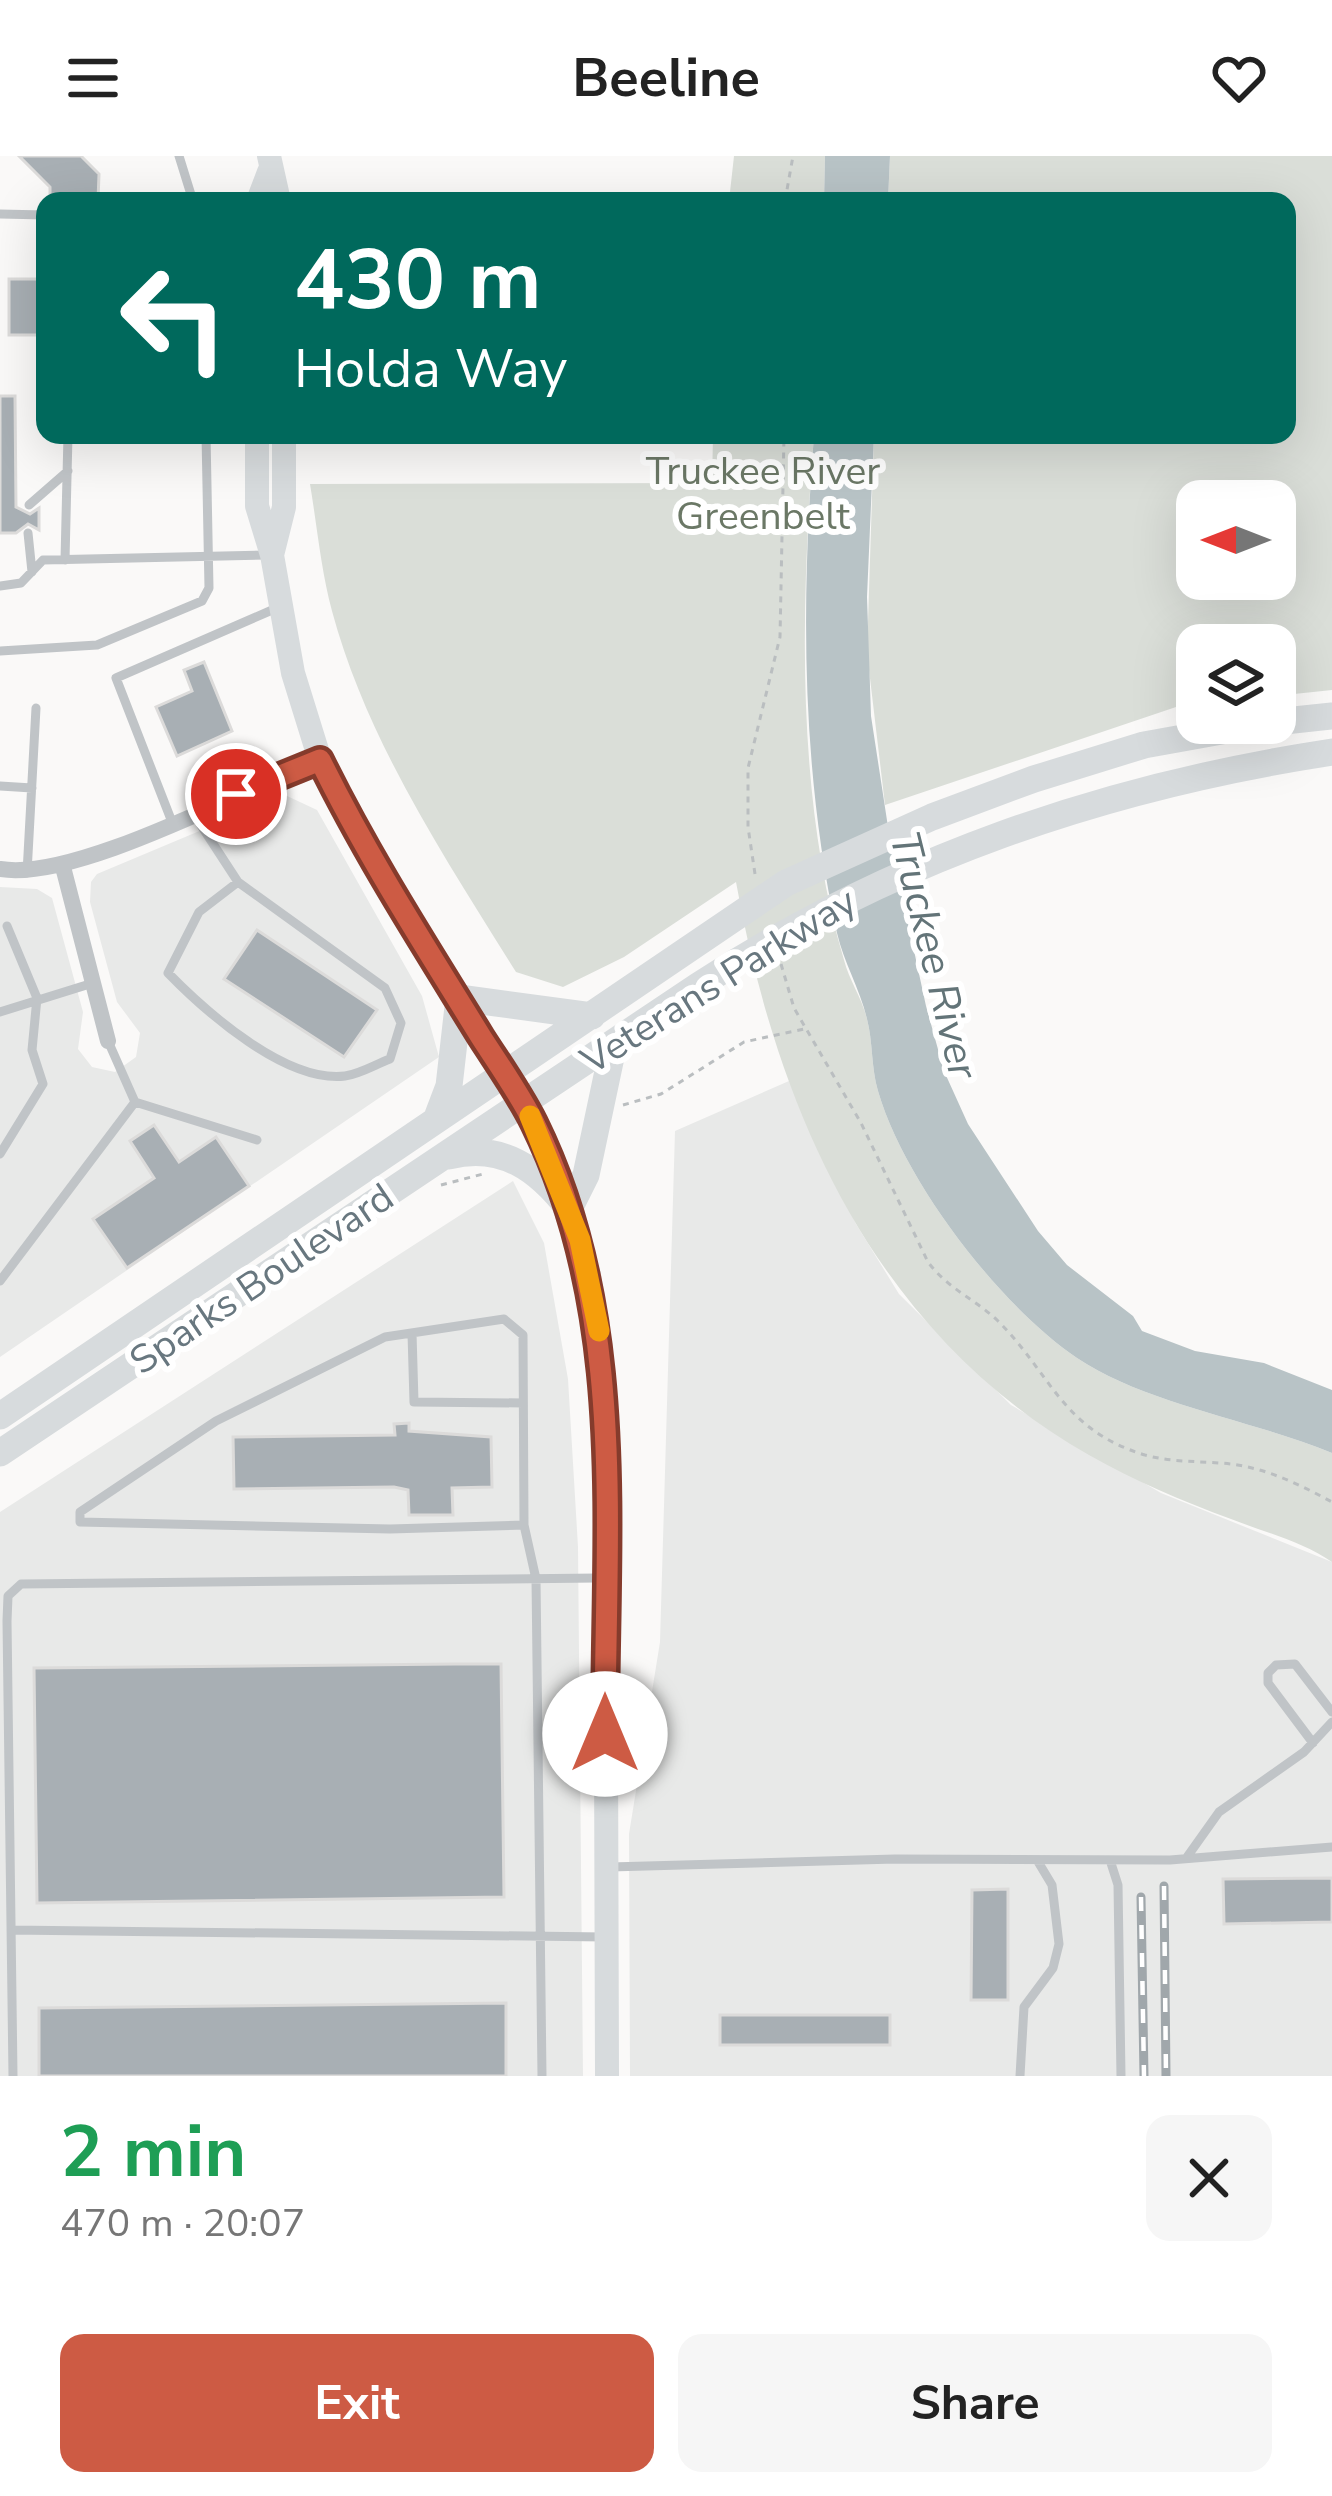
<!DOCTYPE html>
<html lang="en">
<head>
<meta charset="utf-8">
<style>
	body { margin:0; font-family:"Nunito Sans",sans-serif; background:#f6f6f6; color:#222; height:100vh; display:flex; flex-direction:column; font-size:45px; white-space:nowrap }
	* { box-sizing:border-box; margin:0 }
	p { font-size:39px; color:#767676 }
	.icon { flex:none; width:66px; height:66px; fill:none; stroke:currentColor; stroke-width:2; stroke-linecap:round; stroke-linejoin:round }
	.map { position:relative; height:1920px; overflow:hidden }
	.sheet { display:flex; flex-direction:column; background:#fff; flex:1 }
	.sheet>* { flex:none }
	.top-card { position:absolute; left:36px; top:36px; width:1260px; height:252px; border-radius:24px; box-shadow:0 12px 48px #0002; background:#00695c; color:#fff; overflow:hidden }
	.needle { width:78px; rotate:270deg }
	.controls { position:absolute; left:1176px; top:324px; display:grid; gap:24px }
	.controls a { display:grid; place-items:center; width:120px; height:120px; border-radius:24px; background:#fff; box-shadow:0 12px 48px #0002; font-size:60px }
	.pin { position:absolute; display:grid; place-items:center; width:102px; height:102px; color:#fff; margin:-51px; border:6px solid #fff; border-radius:50%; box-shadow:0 3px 12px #0007 }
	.me { position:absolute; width:132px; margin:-66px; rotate:0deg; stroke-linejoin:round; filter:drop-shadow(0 0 9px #0008) }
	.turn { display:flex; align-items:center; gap:42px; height:252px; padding:0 60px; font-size:54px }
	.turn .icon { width:156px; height:156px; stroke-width:2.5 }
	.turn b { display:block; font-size:84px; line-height:102px }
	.round { display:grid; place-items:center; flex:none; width:126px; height:126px; border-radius:24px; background:#f6f6f6 }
	.overview { display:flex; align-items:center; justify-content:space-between; height:204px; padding:0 60px }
	h1 { font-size:72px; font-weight:700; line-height:90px; color:#1e9e55 }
	.primary-button { display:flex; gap:24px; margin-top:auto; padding:24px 60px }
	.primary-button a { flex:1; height:138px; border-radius:24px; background:#cd5b44; color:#fff; font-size:48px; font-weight:700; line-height:138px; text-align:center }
	.primary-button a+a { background:#f6f6f6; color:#222 }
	header { display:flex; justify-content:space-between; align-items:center; height:156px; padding:0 60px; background:#fff; font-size:54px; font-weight:700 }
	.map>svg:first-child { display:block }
	.built { fill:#e8e9e8 }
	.green { fill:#daded8; fill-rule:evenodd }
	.water { fill:#b8c3c6 }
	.building { fill:#a8afb4; stroke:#dcdbda; stroke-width:3 }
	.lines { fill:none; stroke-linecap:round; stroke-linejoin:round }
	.path { stroke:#babec0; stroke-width:3; stroke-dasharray:6 6; stroke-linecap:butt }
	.lane { stroke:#c0c4c7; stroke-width:9 }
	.street { stroke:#c0c4c7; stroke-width:16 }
	.secondary { stroke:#d7dbdd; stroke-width:24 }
	.primary { stroke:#d7dbdd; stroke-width:27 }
	.rail-casing { stroke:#a0a7ab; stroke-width:9 }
	.rail { stroke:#fff; stroke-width:4.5; stroke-dasharray:14; stroke-linecap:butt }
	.route-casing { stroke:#853b2c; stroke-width:30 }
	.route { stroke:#cd5b44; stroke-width:21 }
	.slow { stroke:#f59e0b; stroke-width:21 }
	.labels { text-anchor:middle; stroke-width:12; stroke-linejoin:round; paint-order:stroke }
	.park-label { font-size:39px; fill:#6b7866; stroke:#fff }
	.street-label { font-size:39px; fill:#68777f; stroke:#fff }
	.water-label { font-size:42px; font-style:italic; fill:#637478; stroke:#fff }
</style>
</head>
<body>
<header><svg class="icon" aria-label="menu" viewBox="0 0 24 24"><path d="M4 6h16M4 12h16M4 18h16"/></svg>Beeline<svg class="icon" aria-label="heart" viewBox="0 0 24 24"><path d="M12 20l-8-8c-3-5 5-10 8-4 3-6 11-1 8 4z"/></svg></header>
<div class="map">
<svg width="1332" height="1920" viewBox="0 0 1332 1920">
	<rect width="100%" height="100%" fill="#faf9f8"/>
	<path class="built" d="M285,639L317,654L422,840L439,901L0,1201V731L37,733L52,742L83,856L78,893L92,911L115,916L136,901L140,877L117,846L90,746L91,726L97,718Z
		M789,925L856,1068L899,1138L1011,1249L1161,1337L1332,1406V1920H630L629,1678L660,1486L675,975Z
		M513,1025L544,1087L568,1223L578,1391L583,1920H0V1356Z"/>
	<path class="green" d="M734,0H825L824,45H729Z
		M890,0H1332V534L1275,540V489H1197V549L1176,551L885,649L867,497L874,279H1287V45H888ZM1197,345H1275V423H1197Z
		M713,279H814C801,447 795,640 844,804C849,824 862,842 867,863C873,886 871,911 878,935C904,1025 999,1149 1077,1202C1145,1248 1256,1265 1332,1297V1406C1303,1386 1264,1376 1231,1363C1182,1345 1135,1325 1089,1299C876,1178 778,959 736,726L624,801L563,831L516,816C445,702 367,585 332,455C321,414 317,370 310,328L712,327Z"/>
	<path class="water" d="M825,0H890L888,45H824Z
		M814,279H874L867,441L871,560L890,684L926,850L944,915L968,968L1038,1075L1067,1109L1133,1160L1142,1175L1195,1195L1264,1207L1332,1234V1297C1256,1265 1145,1248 1077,1202C999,1149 904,1025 878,935C871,911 873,886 867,863C860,833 844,807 837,777C801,614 801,445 814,279Z"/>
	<path class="building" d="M19,0H81L99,18L98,44L50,45V31Z
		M9,123H45V179H9Z
		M0,240H15L16,351L30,358L39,352V374L28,368L16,377H0Z
		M204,506L232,575L177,600L156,551L192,535L184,514Z
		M257,774L377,854L344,901L224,823Z
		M154,969L179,1006L216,981L249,1030L127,1112L93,1063L154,1022L130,985Z
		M409,1267V1275L491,1281L492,1331L452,1332L453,1359H409L408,1334L394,1331L234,1333L233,1281L395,1279L394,1268Z
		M455,1508H501L504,1741L37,1747L34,1512Z
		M1332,1722V1766L1224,1768L1223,1723Z
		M1008,1733V1844H971L972,1734Z
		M506,1847V1920H39V1852Z
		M720,1859H890V1889H720Z"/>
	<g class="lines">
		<path class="path" d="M785,45L793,0
			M755,718L748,671V612L780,481L784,279
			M781,808L794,852L861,967L928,1106C948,1133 975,1143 998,1165C1052,1219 1062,1274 1145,1299C1170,1306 1194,1305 1219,1307C1260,1309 1297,1327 1332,1346
			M623,949L661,938L744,886L804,873
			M441,1029L483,1018"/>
		<path class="lane" d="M179,0L193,45
			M0,58L45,59
			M29,349L68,315
			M28,377L32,416
			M65,404L68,279
			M0,430L21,427L43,404L267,399
			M0,495L97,489L202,445L209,432L206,279
			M0,630L32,632
			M193,657L238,726L385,832L401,867L390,903C376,908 360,918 345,920C286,927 206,856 168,817L199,756L238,726
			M172,666L116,522L279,451
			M27,717L36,552
			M0,856L93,827
			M108,885L135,946L257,984
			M0,998L43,928L32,894L37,842L7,770
			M0,1125L135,946
			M412,1177L414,1246L523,1247
			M524,1369L390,1373L80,1366V1356L216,1265L385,1181L504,1163L523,1179L524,1369L536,1423L542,1920
			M1313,1587L1268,1527V1517L1276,1509L1295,1508L1332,1556
			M1187,1701L1219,1656L1304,1596L1332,1566
			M1110,1704L1118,1729L1121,1920
			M610,1711L895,1703L1170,1704L1332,1691
			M11,1774L605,1781
			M13,1920L7,1465L8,1440L21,1428L597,1422
			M1020,1920L1024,1851L1053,1812L1059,1788L1052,1729L1037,1704"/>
		<path class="street" d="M63,711L108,885
			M0,713C74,726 243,634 320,604"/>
		<path class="secondary" d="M269,0L279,45
			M258,45L269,16
			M257,279V350L272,399L293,517L320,604L361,682L533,966L589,1119L605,1245L607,1920
			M272,399L284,351V279"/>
		<path class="primary" d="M1275,566L1332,560
			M438,959L449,930L459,842L592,860
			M449,1000C502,986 539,1014 569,1053L586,1019L614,887
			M0,1260L786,727L932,661L1034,623L1144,589L1266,567
			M0,1297L698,830C892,703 1104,631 1332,596"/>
		<defs>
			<path id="rail" d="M1164,1730L1166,1920
				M1141,1741L1144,1920"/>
		</defs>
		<use href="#rail" class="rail-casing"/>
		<use href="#rail" class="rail"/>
	</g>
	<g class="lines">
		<defs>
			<path id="route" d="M236,638L320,604C367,700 425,790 481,881C499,909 519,937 534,967C628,1158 605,1371 605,1578"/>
		</defs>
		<use href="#route" class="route-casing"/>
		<use href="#route" class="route"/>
		<path class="slow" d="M530,960L580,1084L599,1175"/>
	</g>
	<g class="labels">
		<g class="park-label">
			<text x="763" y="328">Truckee River<tspan x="763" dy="45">Greenbelt</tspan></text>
		</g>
		<g class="street-label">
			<text transform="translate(718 824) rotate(-32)" y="14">Veterans Parkway</text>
			<text transform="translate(261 1122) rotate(-34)" y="14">Sparks Boulevard</text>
		</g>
		<g class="water-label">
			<text transform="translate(935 799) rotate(76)" y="15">Truckee River</text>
		</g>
	</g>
</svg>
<div class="controls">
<a><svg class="needle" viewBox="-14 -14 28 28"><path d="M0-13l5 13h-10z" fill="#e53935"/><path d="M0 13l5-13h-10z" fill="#767676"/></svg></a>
<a><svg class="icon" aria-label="layers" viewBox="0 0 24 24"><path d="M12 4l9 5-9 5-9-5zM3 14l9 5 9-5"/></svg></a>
</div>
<div class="pin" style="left:236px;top:638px;background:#d93025"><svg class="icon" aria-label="arrive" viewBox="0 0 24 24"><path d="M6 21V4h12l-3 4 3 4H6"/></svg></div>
<svg class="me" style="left:605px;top:1578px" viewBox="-20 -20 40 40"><circle r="19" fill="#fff"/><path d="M0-13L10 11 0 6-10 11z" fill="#cd5b44"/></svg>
<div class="top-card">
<div class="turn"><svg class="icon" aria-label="left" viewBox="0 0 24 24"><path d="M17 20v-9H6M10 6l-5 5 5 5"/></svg><div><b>430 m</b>Holda Way</div></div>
</div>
</div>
<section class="sheet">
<div class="overview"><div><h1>2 min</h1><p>470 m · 20:07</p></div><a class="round"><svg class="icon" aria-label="close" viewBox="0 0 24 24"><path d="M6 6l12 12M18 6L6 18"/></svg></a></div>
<div class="primary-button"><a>Exit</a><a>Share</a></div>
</section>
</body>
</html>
